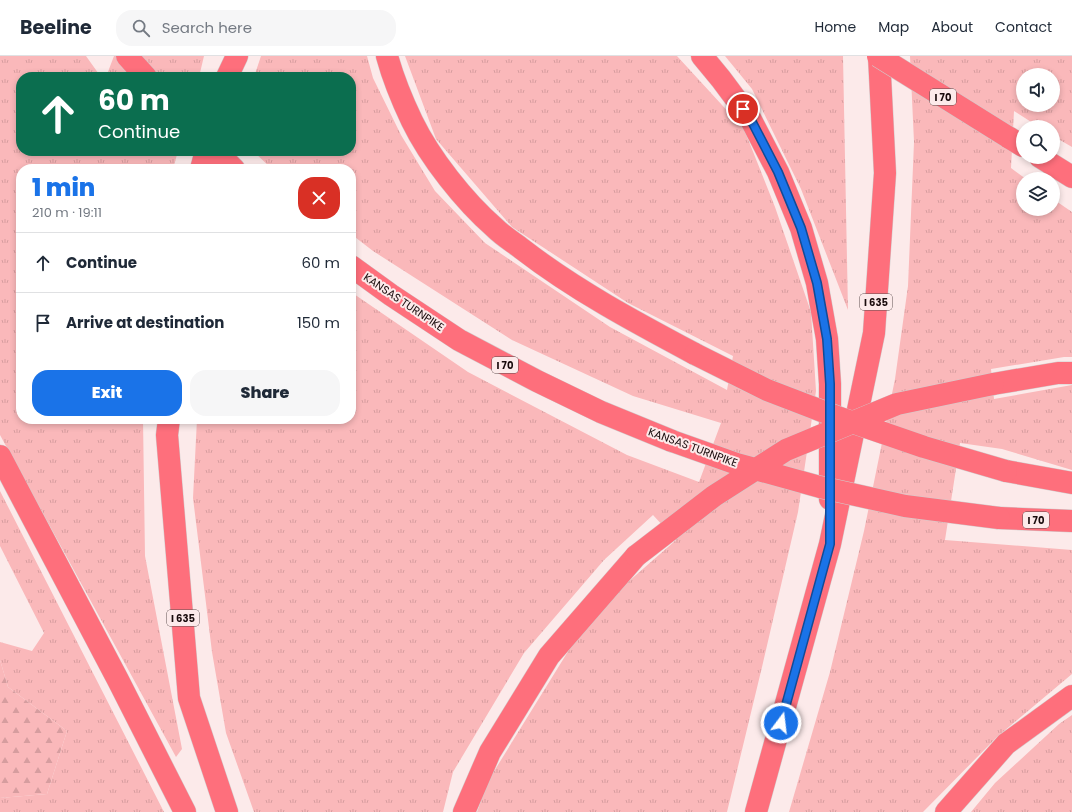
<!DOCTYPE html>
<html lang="en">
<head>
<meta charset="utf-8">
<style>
	body { margin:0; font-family:Poppins,sans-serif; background:#f6f6f7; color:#1f2937; height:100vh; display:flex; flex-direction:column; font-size:15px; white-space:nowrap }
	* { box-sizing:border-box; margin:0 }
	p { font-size:13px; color:#747a83 }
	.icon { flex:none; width:22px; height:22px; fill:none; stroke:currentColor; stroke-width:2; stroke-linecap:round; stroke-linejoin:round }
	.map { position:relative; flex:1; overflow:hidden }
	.details { position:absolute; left:16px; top:108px; width:340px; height:260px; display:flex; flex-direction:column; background:#fff; border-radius:16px; box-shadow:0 2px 6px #0003 }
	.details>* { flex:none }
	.guide { position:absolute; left:16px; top:16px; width:340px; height:84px; border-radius:16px; box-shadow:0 2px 6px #0003; background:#0b6e4f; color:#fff; overflow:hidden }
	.fabs { position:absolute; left:1016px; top:12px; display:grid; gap:8px }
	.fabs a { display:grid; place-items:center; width:44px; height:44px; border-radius:50%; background:#fff; box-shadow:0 2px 6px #0003; font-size:20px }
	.pin { position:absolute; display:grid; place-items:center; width:34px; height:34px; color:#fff; margin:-17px; border:2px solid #fff; border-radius:50%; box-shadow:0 1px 4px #0007 }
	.me { position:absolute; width:44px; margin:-22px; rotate:15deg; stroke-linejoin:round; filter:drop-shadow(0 0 3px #0008) }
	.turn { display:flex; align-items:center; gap:14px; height:84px; padding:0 16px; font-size:18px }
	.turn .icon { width:52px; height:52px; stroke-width:2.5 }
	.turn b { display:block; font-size:28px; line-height:34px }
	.round { display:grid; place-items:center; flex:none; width:42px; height:42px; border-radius:16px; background:#f6f6f7 }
	.head { display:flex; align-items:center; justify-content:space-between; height:68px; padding:0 16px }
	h1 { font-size:24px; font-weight:800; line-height:30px; color:#1a73e8 }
	.cta { display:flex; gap:8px; margin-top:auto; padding:8px 16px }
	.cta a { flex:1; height:46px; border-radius:16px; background:#1a73e8; color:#fff; font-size:16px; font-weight:800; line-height:46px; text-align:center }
	.cta a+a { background:#f6f6f7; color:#1f2937 }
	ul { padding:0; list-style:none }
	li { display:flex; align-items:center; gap:12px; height:60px; padding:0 16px; border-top:1px solid #e0e1e3 }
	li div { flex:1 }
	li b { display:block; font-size:15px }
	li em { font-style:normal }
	header { display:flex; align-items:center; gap:24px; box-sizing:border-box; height:56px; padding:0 20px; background:#fff; border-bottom:1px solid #e0e1e3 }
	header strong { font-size:19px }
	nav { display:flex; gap:22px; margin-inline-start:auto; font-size:14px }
	.search { width:280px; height:36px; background:#f6f6f7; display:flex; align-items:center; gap:10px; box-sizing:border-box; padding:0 14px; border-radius:16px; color:#747a83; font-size:15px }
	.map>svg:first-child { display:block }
	.grass { fill:url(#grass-tufts); fill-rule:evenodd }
	.forest { fill:url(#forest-firs) }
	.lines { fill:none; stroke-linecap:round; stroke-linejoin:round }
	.motorway-casing { stroke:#d1cece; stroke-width:23 }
	.motorway { stroke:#fe6f7c; stroke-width:22 }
	.motorway-bridge-casing { stroke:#d1cece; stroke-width:23; stroke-linecap:butt }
	.motorway-bridge { stroke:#fe6f7c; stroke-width:22 }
	.route-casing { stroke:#114b97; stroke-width:10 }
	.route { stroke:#1a73e8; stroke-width:7 }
	.labels { text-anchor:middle; stroke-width:4; stroke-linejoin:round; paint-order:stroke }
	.shield { fill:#fceaea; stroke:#5d4e4f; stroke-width:1 }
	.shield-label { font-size:10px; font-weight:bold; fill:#190b0c }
	.street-label { font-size:11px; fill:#190b0c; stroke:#fceaea }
</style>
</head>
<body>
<header>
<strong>Beeline</strong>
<div class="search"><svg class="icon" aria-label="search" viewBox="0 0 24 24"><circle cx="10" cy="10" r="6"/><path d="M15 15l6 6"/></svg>Search here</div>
<nav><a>Home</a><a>Map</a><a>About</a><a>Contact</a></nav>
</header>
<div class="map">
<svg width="1072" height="756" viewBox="0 0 1072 756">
	<defs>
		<pattern id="grass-tufts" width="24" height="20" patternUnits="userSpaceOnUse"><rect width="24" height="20" fill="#fab8ba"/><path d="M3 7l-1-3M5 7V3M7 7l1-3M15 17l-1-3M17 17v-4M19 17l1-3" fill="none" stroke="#d69d9f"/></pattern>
		<pattern id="forest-firs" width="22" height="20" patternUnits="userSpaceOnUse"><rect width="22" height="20" fill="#fab8ba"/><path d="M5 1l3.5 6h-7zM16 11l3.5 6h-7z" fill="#d69d9f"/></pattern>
	</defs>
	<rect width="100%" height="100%" fill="#fceaea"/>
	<path class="grass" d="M0,0H86L101,21H21V95H178L173,113H21V363H143L145,500L182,693L176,701L0,379Z
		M114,0H204L199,21H106Z
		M261,0H367L373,22L401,79L435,135L485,187L610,271L727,334L733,300L628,247L512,171L436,83L405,0H677L744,73L775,151L811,256L816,335L798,456L762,611L727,756H477L488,725L572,589L628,526L676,484L653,459L604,504L524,597L453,716L443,756H254L226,677L212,596L193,442L197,363H351V236L468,316L627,399L699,426L721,367L633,340L512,284L373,195L351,178V113H272L253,95H351V21H254Z
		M725,0H843L848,254L801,133L752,33Z
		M910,0H1072V91L1053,80V71H1039L1014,55L1011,112L1026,123H1023V153H1053V143L1072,156V301H1064L991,313L994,343L1072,329V414L1002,393L960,387L945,484L1072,494V618L997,681L923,756H789L830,616L864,475L895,323L908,230L914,86ZM1023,19H1053V49H1023Z
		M0,435L164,756H0V742L47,738L67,675L8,631L0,604V586L32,595L44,577L0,490Z
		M1072,659V756H971L995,727L1059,668Z"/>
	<path class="forest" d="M0,604L8,631L67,675L47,738L0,742Z"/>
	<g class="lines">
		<defs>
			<path id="motorway" d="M127,0L146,21
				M387,0C393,22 402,44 412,65C430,102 464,145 495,172C503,180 513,186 522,193C575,234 635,266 695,298
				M702,0L721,23L750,62L778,116L801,172L817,227L827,283L830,328V443
				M227,21L237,0
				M1008,81L1023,90
				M216,95L234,113
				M1040,101L1072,121
				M201,113L206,95
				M351,210L391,239L459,284L537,325L601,356L672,385
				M993,328L1058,317H1072
				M169,363L167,379L189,642L227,756
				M0,400L118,624L185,756
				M1006,415L1072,427
				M999,462L1072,465
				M464,756L490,696L549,600L636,500
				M756,756L830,488L874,277L885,117L879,0
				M946,756L1006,688L1072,640"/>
		</defs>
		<use href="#motorway" class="motorway-casing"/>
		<use href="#motorway" class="motorway"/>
		<defs>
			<path id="motorway-bridge" d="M878,0L1008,81
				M695,298L767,334L840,362L924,391L1006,415
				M672,385L737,408L820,431L905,450L999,462
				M636,500L714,440L786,394L897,348L993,328"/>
		</defs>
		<use href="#motorway-bridge" class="motorway-bridge-casing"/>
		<use href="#motorway-bridge" class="motorway-bridge"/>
	</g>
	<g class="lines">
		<defs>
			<path id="route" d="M743,53L750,62L778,116L801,172L817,227L827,283L830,328V488L781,667"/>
		</defs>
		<use href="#route" class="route-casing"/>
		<use href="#route" class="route"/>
	</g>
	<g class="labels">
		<g class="shield">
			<rect x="930" y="33" width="26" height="16" rx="3"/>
			<rect x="860" y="238" width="32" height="16" rx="3"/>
			<rect x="492" y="301" width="26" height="16" rx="3"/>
			<rect x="1023" y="456" width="26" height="16" rx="3"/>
			<rect x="167" y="554" width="32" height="16" rx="3"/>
		</g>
		<g class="shield-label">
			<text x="943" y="45">I 70</text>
			<text x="876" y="250">I 635</text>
			<text x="505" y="313">I 70</text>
			<text x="1036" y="468">I 70</text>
			<text x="183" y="566">I 635</text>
		</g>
		<g class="street-label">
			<text transform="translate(404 246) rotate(34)" y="4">KANSAS TURNPIKE</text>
			<text transform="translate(693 391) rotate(20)" y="4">KANSAS TURNPIKE</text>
		</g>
	</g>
</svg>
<div class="fabs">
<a><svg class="icon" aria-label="sound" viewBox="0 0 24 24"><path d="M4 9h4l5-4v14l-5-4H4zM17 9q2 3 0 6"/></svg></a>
<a><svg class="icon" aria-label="search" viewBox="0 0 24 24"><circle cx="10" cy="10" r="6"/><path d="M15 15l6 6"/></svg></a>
<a><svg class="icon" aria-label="layers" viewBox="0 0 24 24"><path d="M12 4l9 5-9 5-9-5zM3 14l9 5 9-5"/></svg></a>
</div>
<div class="pin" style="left:743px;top:53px;background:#d93025"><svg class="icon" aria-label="arrive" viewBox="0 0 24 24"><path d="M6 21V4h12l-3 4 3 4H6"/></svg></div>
<svg class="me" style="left:781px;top:667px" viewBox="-20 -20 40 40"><circle r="17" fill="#1a73e8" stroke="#fff" stroke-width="3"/><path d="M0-11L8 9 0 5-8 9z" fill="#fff"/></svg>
<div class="guide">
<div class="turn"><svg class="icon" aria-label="ahead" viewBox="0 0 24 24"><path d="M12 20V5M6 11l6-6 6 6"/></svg><div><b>60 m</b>Continue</div></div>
</div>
<section class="details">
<div class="head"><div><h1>1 min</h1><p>210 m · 19:11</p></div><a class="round" style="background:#d93025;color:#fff"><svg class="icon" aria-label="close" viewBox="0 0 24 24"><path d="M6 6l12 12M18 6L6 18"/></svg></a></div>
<ul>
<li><svg class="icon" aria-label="ahead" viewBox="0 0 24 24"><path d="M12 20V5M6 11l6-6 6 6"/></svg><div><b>Continue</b></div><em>60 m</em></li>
<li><svg class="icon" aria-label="arrive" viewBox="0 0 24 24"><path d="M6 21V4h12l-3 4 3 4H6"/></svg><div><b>Arrive at destination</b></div><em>150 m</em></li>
</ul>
<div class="cta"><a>Exit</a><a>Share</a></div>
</section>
</div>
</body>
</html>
